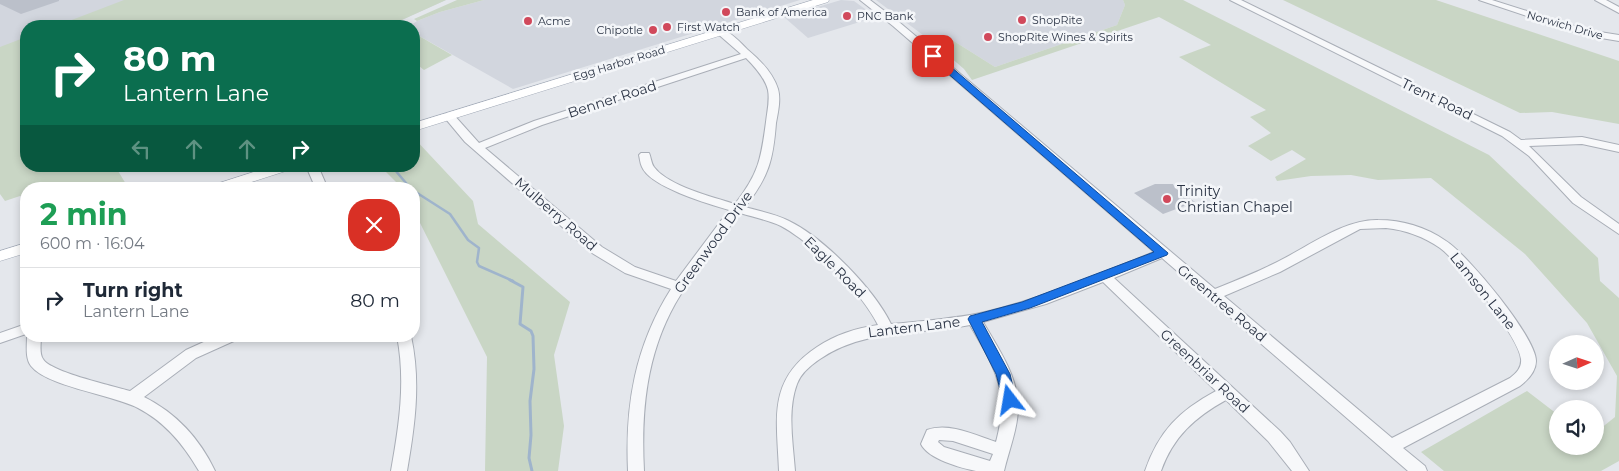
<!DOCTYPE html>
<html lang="en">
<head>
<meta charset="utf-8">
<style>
	body { margin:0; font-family:Montserrat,sans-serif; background:#f2f2f3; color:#1f2937; height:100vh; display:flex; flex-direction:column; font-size:19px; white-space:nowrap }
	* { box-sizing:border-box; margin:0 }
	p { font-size:16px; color:#747a83 }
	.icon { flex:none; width:28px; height:28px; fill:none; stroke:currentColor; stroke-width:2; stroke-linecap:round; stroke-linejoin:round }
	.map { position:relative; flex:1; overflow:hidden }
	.sheet { position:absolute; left:20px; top:182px; width:400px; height:160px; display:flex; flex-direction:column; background:#fff; border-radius:20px; box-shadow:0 2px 8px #0003 }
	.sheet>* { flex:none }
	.banner { position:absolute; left:20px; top:20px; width:400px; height:152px; border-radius:20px; box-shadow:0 2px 8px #0003; background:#0b6e4f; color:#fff; overflow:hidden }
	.needle { width:32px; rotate:87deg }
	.controls { position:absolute; left:1549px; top:335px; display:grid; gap:10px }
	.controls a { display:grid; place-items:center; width:55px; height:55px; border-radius:50%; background:#fff; box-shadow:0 2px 8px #0003; font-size:25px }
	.pin { position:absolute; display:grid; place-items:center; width:42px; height:42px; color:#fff; margin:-21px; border-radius:10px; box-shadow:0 2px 8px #0006 }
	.me { position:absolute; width:55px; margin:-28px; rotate:346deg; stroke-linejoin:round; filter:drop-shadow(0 0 4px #0008) }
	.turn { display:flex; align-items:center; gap:18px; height:105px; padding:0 20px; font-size:22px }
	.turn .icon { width:65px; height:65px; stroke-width:2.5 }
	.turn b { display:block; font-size:35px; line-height:42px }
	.lanes { display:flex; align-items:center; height:48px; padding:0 20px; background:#0003; justify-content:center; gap:25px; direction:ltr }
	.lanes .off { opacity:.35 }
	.round { display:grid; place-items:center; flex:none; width:52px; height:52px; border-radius:20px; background:#f2f2f3 }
	.overview { display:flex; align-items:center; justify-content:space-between; height:85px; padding:0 20px }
	h1 { font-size:30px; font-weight:700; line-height:38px; color:#1e9e55 }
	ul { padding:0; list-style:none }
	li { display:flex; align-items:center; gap:15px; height:65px; padding:0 20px; border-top:1px solid #e0e1e3 }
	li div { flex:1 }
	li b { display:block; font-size:19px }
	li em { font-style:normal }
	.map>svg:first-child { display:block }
	.built { fill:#d2d6de }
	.green { fill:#c9d6c5 }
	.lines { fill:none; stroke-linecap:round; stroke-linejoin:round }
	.stream-far1 { stroke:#9fb4cc; stroke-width:2.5 }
	.stream { stroke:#9fb4cc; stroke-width:3 }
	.building { fill:#bbc0ca }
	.minor-casing { stroke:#a9aeb7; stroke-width:2 }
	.major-casing { stroke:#a3abb8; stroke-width:1 }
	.minor { fill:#f7f8fa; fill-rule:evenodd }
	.major { fill:#fff; fill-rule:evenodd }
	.route { fill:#1a73e8; stroke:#114b97 }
	.poi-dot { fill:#d1495b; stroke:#f4f6f9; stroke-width:2 }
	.labels { text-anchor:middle; stroke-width:5; stroke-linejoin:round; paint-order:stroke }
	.far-poi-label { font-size:11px; fill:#2b3445; stroke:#f4f6f9; text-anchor:start }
	.far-street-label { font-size:11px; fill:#2b3445; stroke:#f4f6f9 }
	.street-label { font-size:14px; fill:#2b3445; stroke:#f4f6f9 }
	.poi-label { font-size:14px; fill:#2b3445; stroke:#f4f6f9; text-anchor:start }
</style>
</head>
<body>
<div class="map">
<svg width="1619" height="471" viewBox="0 0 1619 471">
	<rect width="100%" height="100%" fill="#e4e7ec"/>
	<path class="built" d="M0,0H446L388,26H26V133L0,154Z
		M484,0H800L513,89L414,33V26H410L417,21L440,12Z
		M841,0L854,1L876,17L808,38L784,17Z
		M876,0H1123L1125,5L1117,25L995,67L949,38L935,44Z"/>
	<path class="green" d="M124,0H446L393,24L399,26H56Z
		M457,0H484L440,12L417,21L414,19Z
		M1123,0H1183L1489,155L1598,258L1600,281L1619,298V461L1601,471H1444L1421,452L1527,391L1557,414L1558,446H1595V433L1615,417L1617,376L1587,323L1525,254L1431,178L1378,180L1351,175L1311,176L1277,181L1275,177L1306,159L1292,150L1271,161L1248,146L1271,133L1250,117L1266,110L1179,57L1211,45L1159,17L972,80L964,69L935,44L949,38L995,67L1117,25L1125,5Z
		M1283,0H1436L1619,61V124L1552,112L1520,113Z
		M414,33L452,55L424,70L414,62Z
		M26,37V166H115L129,189H60L58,184L43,189H26V194L5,201L0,194V47Z
		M414,138L473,201L478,224L570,302L554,355L564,426L558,471H485L487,357L414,211V189H403L380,166H414Z"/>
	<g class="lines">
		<path class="stream-far1" d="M385,166L395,170L411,189
			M414,191L450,214L468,240L479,248L477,262L479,266L513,281"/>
		<path class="stream" d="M510,280L523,287L520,324L531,331L533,336L534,369L530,401L531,435L529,458L532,471"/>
	</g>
	<path class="building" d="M0,0H59V1L21,14L0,4Z
		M1155,184H1173L1175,188L1195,202L1163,214L1134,193Z"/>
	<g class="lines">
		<defs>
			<path id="minor" d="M860,0H870L899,22L1215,289C1234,281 1253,274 1271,265C1304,250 1342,219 1378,220C1402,220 1426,227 1446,241C1467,254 1536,337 1536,361C1536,371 1528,380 1520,386L1403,448L1425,466L1427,471H1408L1162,258L1114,278L1280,431L1290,442L1309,471H1292L1268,441L1226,400C1195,417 1173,437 1161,471H1145C1159,431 1179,411 1216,391L1103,282L1046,304L983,322C998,348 1018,376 1018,407C1018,428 1009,450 1004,471C995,471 985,471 976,471C961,468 928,459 921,444L927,430C949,422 975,435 996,442C1010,390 995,369 970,325C919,335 865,328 820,359C811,365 801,373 797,384C787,411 793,443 795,471H779C777,419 767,380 817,347C835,335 856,328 878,325C862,293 813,243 781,226C768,220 753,217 740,213C718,243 693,272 675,304C646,356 641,412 644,471H628C625,405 635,346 671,289L625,273L592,253L465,142L445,118L444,116L445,114H453L479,143L534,121L741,54L718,34L716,32L721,29C731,32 741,43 748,50C760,60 773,73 778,89C781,100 778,112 776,123C773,161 769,176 745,207C759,211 776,214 789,221C824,238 874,289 891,324C923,321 954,319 985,312C1044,298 1099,274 1154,252L893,26ZM746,58C755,67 765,78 768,90C770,101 767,112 766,122C761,159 759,173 735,204C713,197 668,186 654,167C651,163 651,157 649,153H641L639,155C640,159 640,163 642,167C650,187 709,204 729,210L676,281L635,267L602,247L485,148L542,125ZM1386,228C1406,230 1424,237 1440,248C1459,262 1519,337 1521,359C1522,368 1516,373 1510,378L1392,438L1224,296L1280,272L1360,229ZM939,440L953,441L993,454L990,461L944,447L938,442Z
				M1230,0H1241L1510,132L1521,140L1582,137L1619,145V152L1582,144L1529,146L1581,197L1619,224V234L1573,203L1529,156L1502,136Z
				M1479,0H1492L1587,30L1619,35V41L1583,35Z
				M1595,0H1606L1619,7V13Z
				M306,166H318L328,189H316Z
				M26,324V334L0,343V333Z
				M27,336H41C41,343 39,354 43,359C50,372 113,386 130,391L186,350L217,336H238L236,340L196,358L144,397C176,413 200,439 215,471H199C184,445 165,422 138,408C113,395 46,386 31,366C25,358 27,346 27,336Z
				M397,336H411C421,382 415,425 407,471H391C399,426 406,382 397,336Z"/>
			<path id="major" d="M813,0H829L828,2L414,131V123Z
				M272,166H294L292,169L230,189H208L210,186Z
				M26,243V253L0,261V251Z"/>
		</defs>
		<use href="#minor" class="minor-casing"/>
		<use href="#major" class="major-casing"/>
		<use href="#minor" class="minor"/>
		<use href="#major" class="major"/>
	</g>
	<path class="route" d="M930,54H936L1168,253L1167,255L1030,308L982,322L1010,374L1016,400L1014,403L1010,405L1005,403L1003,400L996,374L968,319L970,316L1022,302L1154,252L930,58Z"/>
	<g class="poi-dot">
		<circle cx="726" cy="12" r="5"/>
		<circle cx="847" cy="16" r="5"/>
		<circle cx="1022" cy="20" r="5"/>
		<circle cx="528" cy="21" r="5"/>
		<circle cx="667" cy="27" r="5"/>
		<circle cx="653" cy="30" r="5"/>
		<circle cx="988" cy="37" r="5"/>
		<circle cx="1167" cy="199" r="5"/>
	</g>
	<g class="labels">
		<g class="far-poi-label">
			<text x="736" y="16">Bank of America</text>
			<text x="857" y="20">PNC Bank</text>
			<text x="1032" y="24">ShopRite</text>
			<text x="538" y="25">Acme</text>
			<text x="677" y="31">First Watch</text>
			<text x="643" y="34" text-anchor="end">Chipotle</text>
			<text x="998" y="41">ShopRite Wines &amp; Spirits</text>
		</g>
		<g class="far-street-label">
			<text transform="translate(1565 25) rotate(16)" y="4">Norwich Drive</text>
			<text transform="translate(619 63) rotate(-17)" y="4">Egg Harbor Road</text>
		</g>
		<g class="street-label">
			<text transform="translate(612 99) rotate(-18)" y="5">Benner Road</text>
			<text transform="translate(1437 99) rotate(26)" y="5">Trent Road</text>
			<text transform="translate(556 214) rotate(41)" y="5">Mulberry Road</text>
			<text transform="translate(713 242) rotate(-54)" y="5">Greenwood Drive</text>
			<text transform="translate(835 267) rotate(45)" y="5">Eagle Road</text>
			<text transform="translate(1483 291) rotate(51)" y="5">Lamson Lane</text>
			<text transform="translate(1222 303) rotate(40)" y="5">Greentree Road</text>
			<text transform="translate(914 327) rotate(-7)" y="5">Lantern Lane</text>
			<text transform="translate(1205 371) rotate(43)" y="5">Greenbriar Road</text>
		</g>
		<g class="poi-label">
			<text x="1177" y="196">Trinity<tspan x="1177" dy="16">Christian Chapel</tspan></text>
		</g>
	</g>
</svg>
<div class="controls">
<a><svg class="needle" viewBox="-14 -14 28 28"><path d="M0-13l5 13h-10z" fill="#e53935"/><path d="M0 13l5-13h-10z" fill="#747a83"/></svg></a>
<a><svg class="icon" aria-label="sound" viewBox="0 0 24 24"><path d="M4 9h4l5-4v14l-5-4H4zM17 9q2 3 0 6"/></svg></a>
</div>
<div class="pin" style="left:933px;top:56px;background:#d93025"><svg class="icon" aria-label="arrive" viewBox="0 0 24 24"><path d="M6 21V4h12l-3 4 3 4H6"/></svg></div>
<svg class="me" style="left:1010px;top:400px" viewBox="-20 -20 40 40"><path d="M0-17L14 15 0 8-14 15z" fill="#1a73e8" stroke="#fff" stroke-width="4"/></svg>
<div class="banner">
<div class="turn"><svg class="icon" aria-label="right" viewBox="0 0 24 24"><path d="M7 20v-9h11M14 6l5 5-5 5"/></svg><div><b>80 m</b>Lantern Lane</div></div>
<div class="lanes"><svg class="icon off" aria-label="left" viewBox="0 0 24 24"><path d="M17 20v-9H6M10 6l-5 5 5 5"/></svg><svg class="icon off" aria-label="ahead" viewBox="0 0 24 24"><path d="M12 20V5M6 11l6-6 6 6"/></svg><svg class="icon off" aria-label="ahead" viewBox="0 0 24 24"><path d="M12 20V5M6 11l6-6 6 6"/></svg><svg class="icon" aria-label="right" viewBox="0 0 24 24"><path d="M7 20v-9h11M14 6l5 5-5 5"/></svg></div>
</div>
<section class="sheet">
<div class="overview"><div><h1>2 min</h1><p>600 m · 16:04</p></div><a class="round" style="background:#d93025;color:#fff"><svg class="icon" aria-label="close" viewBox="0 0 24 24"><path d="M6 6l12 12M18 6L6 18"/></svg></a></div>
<ul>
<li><svg class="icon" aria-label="right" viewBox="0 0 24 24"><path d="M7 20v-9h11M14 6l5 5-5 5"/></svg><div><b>Turn right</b><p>Lantern Lane</p></div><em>80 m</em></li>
</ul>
</section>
</div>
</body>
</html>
